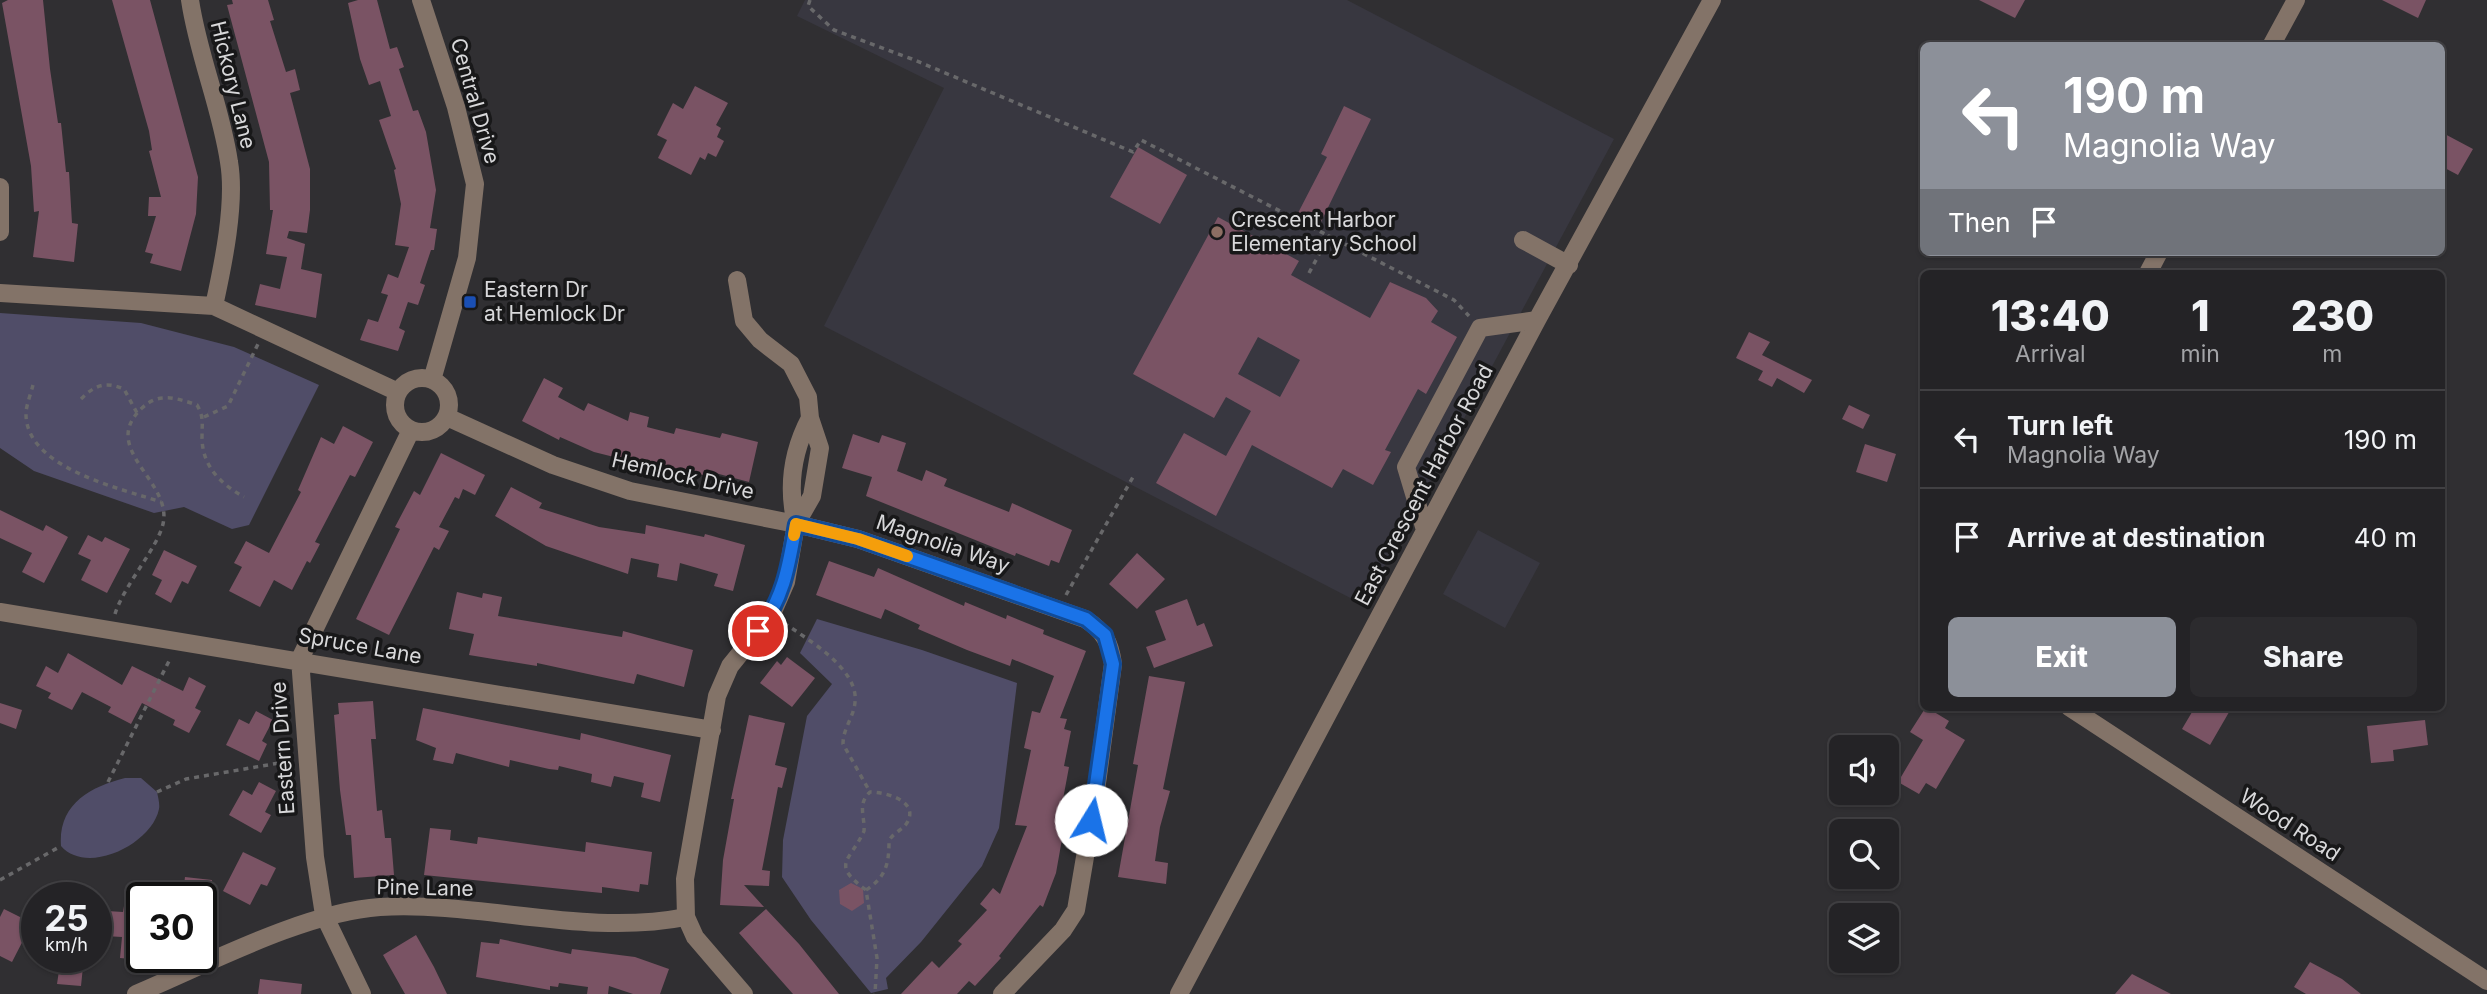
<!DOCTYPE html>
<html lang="en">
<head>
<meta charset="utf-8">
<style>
	body { margin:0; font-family:Inter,sans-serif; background:#2c2b2e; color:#f1f3f6; height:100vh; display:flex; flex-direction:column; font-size:26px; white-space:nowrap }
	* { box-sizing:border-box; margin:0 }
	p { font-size:23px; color:#a3a4a7 }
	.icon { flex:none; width:38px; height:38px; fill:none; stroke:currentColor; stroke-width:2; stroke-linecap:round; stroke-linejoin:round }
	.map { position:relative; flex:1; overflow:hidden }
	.sheet { position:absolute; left:1920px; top:270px; width:525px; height:441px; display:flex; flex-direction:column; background:#242326; border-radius:10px; box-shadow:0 2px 5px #0004,0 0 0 2px #414043 }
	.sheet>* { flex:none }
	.hud { position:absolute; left:1920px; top:42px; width:525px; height:214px; border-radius:10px; box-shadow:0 2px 5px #0004,0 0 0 2px #414043; background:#8c9099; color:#fff; overflow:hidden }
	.controls { position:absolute; left:1829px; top:735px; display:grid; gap:14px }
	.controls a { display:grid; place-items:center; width:70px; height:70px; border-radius:10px; background:#242326; box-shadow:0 2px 5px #0004,0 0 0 2px #414043; font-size:35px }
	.speed { position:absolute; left:21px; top:882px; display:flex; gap:14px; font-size:35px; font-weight:700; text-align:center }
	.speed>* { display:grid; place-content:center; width:91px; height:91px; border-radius:50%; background:#242326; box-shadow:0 2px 5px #0004,0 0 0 2px #414043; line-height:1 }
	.speed small { font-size:18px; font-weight:400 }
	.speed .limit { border:4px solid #111; border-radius:10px; background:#fff; color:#111 }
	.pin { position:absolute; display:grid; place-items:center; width:60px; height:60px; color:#fff; margin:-30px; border:4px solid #fff; border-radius:50%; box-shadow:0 2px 7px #0007 }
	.me { position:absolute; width:77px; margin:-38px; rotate:9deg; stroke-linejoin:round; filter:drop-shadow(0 0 5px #0008) }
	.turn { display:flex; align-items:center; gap:24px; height:147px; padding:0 28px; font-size:32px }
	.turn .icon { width:91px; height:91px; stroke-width:2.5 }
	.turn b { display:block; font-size:49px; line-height:60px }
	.then { display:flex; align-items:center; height:66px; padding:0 28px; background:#0003; gap:14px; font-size:26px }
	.eta { display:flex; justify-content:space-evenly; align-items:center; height:119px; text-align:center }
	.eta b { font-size:42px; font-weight:800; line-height:49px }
	.button { display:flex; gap:14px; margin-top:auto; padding:14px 28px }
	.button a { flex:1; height:80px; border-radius:10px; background:#8c9099; color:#fff; font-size:28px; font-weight:800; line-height:80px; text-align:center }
	.button a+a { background:#2c2b2e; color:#f1f3f6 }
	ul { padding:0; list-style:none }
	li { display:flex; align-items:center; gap:21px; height:98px; padding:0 28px; border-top:2px solid #414043 }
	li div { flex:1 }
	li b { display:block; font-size:26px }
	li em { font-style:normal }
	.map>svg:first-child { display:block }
	.built { fill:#383740 }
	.green { fill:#504d68 }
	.building { fill:#7a5364; fill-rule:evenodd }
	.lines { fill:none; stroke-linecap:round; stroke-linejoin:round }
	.path { stroke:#68686a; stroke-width:3.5; stroke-dasharray:5 5; stroke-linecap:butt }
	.minor { stroke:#837368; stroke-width:18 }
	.route-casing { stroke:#114b97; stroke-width:18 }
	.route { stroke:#1a73e8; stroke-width:12 }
	.slow { stroke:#f59e0b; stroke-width:12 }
	.education-dot { fill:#8d6e63; stroke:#181819; stroke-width:2.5 }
	.transit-dot { fill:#1a4fb4; stroke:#181819; stroke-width:2.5 }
	.labels { text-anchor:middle; stroke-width:7; stroke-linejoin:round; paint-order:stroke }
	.street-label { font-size:21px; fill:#d8d8da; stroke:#181819 }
	.poi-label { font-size:21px; fill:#d8d8da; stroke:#181819; text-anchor:start }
</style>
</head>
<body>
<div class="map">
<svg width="2487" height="994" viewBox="0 0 2487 994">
	<rect width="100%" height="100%" fill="#302f32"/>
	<path class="built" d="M805,0H1347L1614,139L1364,605L824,326L944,88L797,16Z
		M1478,530L1540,563L1505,628L1443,594Z"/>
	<path class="green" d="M0,313L141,323L234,347L319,385L249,525L232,529L184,507L154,513L34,471L0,448Z
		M817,619L922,650L1017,683L999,828L982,866L921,942L886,978L888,989L871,993L811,920L782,877L783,840L807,716L832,684L800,653Z
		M125,778H141L157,792C158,797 160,804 159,809C152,844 87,876 61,846C58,805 89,787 125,778Z"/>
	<path class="building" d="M8,0H43L50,69L58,123H61L66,172H69L72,223L78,224L74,262L33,257L39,211L34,212L31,166L2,3Z
		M112,0H150L198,177L196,214L181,271L150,263L153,254L145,252L156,216H148L149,197H161L149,151L152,150L149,131Z
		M232,0H268L274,20L270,21L286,72L295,69L300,90L290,93L310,169V210L307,233L289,231L287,238L305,244L301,269L322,274L316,318L255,305L260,284L280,289L287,257L266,254L273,210H270L269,162L227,5L233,4Z
		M358,0H377L390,49L397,47L404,67L399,69L413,111L418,110L426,132L436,190L430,228L437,229L434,250H431L420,283L425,285L418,305L408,302L399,328L405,331L398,351L360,340L368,319L378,322L388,295L381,293L388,274L398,278L409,247L395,245L401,204L394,170L396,169L379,120L391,116L380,81L369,85L360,59L348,3Z
		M1979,0H2025L2015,18Z
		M2382,0H2426L2418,18Z
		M695,86L728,103L716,125L721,128L717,137L724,141L716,157L708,153L705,160L700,157L691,175L658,158L667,140L657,135L673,103L683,109Z
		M1344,106L1371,119L1320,224L1298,213L1327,157L1321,154Z
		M2441,132L2473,149L2458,175L2441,166Z
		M1138,147L1187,175L1160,224L1110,197Z
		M1218,217L1299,261L1291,275L1370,318L1390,282L1426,298L1438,311L1431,322L1457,337L1426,394L1418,389L1385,450L1391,452L1373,485L1343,469L1332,488L1252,445L1216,516L1156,483L1184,433L1226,456L1251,411L1226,397L1214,418L1133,374ZM1258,337L1300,360L1280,397L1238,374Z
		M1749,332L1770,342L1762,355L1812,380L1804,393L1777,378L1772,387L1758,380L1763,371L1736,358Z
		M544,378L563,388L558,397L584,411L588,403L628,421L630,412L649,417L647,427L674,434L676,428L720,438L722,433L758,442L749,482L704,470L703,475L659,464L658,468L594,452L560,437L559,440L522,421Z
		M1849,405L1870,415L1863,429L1842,419Z
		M343,426L373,442L355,477L350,475L315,542L320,544L310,563L307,561L292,590L274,580L260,607L229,591L242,567L234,563L246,541L269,553L301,492L298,490L321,437L334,444Z
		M853,434L879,443L882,435L906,443L897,471L922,481L926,470L947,479L944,486L1009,512L1012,503L1072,530L1059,563L1051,560L1049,566L1016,553L1015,556L866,496L872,477L842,468Z
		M1865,444L1896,454L1887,482L1856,472Z
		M441,453L485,475L475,495L463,489L459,499L455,497L439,527L449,531L439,550L434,547L389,635L356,619L400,529L395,527L414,491L420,495Z
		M511,487L542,503L539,508L599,527L645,534L646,525L704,537L705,534L745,545L733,591L714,586L718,574L680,563L677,581L657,577L659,564L631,558L628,574L546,546L495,516Z
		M0,510L43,531L46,525L68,537L44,583L22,572L32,553L0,538Z
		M88,535L102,542L105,537L130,549L107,593L81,580L91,560L78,554Z
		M164,550L197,566L188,584L182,581L171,603L155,594L162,580L152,575Z
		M1137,553L1165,579L1137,609L1109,584Z
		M829,561L874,577L878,568L964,606L965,602L1006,619L1007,615L1044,630L1043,634L1086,651L1060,718L1067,719L1064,729L1071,731L1064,766L1069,767L1061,810L1067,811L1056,873L1043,907L1040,905L999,956L1001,958L975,986L969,981L957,994H901L932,961L939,968L962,944L958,941L987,910L980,904L993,888L1000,894L1027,826L1015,825L1031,750L1024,748L1032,711L1040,713L1054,676L1012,659L1010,666L967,650L918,629L920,625L885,609L881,619L816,595Z
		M457,592L482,598L483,593L502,597L498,616L622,637L623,631L693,650L684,687L637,674L634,684L537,663V666L469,655L474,634L449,629Z
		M1187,599L1197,626L1204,623L1213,646L1154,668L1146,647L1166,640L1155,611Z
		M68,653L122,685L132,666L183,691L189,677L206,686L195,708L201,711L189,733L173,725L175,720L142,703L131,724L108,712L111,707L82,692L72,710L48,698L51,693L36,686L46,666L58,673Z
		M787,657L815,678L792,707L760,683L777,661L781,665Z
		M1149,676L1185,682L1163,789L1170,791L1160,827L1155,861L1168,863L1166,884L1118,877L1138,765L1133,764Z
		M373,701L376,739H371L377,811L382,810L385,838H391L394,875L354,878L351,835H346L340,790L334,715L339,714L338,703Z
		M0,703L22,710L16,729L0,723Z
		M1926,707L1949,721L1945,728L1965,740L1936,789L1926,783L1919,794L1898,782L1923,740L1910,732Z
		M2195,707H2232L2210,745L2182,729Z
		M423,708L580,740L581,733L671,755L660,802L641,797L644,783L614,776L611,787L591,782L592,774L559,766L558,770L549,769L510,760L509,767L456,753L453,764L433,760L436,748L416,740Z
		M256,711L273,720L262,741L267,744L259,761L226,745L239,719L249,724Z
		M749,715L785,723L775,765L787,768L782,788L778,787L762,870L770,871L769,886L744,885L764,907L720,905L723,860L734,799H731Z
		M2425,720L2428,745L2393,750L2394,761L2371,763L2367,726Z
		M259,782L276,791L265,812L271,815L261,833L229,815L243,790L252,795Z
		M430,828L451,830L450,840L477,844L478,837L585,852L586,842L652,852L648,885L640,884L639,892L602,887V893L424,875Z
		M243,852L276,868L267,886L261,884L250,905L223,891Z
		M185,877L212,880L210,898H167L169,883L184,885Z
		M851,883L863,889L864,903L852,911L840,904L839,890Z
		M124,906L142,908V960L120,958L122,937L105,936L107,911L123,912Z
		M4,909L32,923L12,962L0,956V917Z
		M766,909L799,944L839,994H793L739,933Z
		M416,935L434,967L447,994H405L383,955Z
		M500,939L571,954L572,949L635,957L669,969L660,994H633L609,986L608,994H587L588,987L559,983L558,987L550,986V990L476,977L481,942L499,944Z
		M61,957H84L81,986L57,984Z
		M2310,962L2342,979L2361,994H2306L2294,987Z
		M2132,974L2171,994H2115Z
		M260,979L302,984L301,994H258Z"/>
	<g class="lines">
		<path class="path" d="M810,0L808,6L834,30L912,59L1133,152L1141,140L1329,236
			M1309,273L1329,236L1454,300L1469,316
			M33,385C31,393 27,403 26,412C24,468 120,488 161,502
			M81,399C95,385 105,381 124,389L137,413
			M204,417L228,406L258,344
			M1066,595L1133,477
			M115,614C124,585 157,549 163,524C173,481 98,449 142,408C158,392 177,398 197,405C204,417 202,423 202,437C202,465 219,483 244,497
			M784,623C807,639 859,669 855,702C854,717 843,728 843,744L870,792
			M108,782L170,659
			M157,792L186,779L291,761
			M0,880L61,846
			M866,890C886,877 889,864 889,841C893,832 904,830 908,821C918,800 884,792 870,792C857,804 865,816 864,831C850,862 830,863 866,890L877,958L875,994"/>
		<path class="minor" d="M190,0C198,55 221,107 229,162C236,203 223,265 214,306
			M421,0L456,107L475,184L467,258L432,380
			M2271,46L2296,0
			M0,187V232
			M1523,240L1569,265
			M2148,273L2159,252
			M737,280L744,321L760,340L791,364L808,397L810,418L820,448L812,496L796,524
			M0,293L214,306L398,392
			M395 405a27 27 0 1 1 54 0a27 27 0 1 1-54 0Z
			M447,417L553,465L630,491L796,524
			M796,524C787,486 792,452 810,418
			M1425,530L1406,467L1480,328L1537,320
			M0,612L712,730
			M2069,707L2487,981
			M136,994C207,964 305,912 380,907C482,901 584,937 686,917
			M362,994L324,915L315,857L300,659L411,430
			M744,994L695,937L686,917L685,879L717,696L730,666L772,614L786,582L796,524L858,539L1085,619C1104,631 1110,642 1113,664L1095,798L1076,910L1063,930L1002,994
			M1179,994L1537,320L1712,0"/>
	</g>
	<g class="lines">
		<defs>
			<path id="route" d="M758,631C784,599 789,564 796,524L858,539L1086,619L1105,635L1113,664L1091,820"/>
		</defs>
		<use href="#route" class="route-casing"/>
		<use href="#route" class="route"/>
		<path class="slow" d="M794,535L796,524L858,539L907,556"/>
	</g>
	<circle class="education-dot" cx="1217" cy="232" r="7"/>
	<rect class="transit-dot" x="463" y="295" width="14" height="14" rx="3.5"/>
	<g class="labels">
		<g class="street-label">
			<text transform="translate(233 85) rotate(76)" y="7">Hickory Lane</text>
			<text transform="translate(475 101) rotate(74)" y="7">Central Drive</text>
			<text transform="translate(683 476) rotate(13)" y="7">Hemlock Drive</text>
			<text transform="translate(1424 485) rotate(-62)" y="7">East Crescent Harbor Road</text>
			<text transform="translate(943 544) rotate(19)" y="7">Magnolia Way</text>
			<text transform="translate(360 646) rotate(10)" y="7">Spruce Lane</text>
			<text transform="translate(283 748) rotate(-94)" y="7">Eastern Drive</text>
			<text transform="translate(2290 825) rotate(33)" y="7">Wood Road</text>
			<text transform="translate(425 888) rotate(1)" y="7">Pine Lane</text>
		</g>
		<g class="poi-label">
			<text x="1231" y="227">Crescent Harbor<tspan x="1231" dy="24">Elementary School</tspan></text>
			<text x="484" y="297">Eastern Dr<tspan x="484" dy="24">at Hemlock Dr</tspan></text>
		</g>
	</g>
</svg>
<div class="controls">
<a><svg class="icon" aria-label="sound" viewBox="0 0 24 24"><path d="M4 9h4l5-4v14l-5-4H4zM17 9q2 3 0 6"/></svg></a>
<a><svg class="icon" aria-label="search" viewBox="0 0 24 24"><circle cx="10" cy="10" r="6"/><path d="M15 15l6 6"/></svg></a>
<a><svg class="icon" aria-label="layers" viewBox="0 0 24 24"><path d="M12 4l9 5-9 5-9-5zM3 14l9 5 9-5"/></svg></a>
</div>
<div class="speed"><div>25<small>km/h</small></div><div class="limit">30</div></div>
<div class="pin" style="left:758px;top:631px;background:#d93025"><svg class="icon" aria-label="arrive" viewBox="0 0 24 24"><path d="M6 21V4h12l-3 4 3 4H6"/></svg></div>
<svg class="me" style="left:1091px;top:820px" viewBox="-20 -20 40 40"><circle r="19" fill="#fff"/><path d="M0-13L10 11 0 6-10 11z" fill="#1a73e8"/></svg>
<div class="hud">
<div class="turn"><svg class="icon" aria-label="left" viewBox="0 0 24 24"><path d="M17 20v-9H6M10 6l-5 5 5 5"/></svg><div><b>190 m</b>Magnolia Way</div></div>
<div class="then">Then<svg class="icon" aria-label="arrive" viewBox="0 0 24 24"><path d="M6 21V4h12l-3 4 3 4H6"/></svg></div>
</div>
<section class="sheet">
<div class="eta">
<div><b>13:40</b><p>Arrival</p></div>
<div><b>1</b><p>min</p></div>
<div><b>230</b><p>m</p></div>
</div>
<ul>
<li><svg class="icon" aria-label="left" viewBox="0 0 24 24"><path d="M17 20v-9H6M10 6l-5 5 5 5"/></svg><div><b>Turn left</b><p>Magnolia Way</p></div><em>190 m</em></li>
<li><svg class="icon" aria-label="arrive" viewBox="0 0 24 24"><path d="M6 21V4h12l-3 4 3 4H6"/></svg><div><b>Arrive at destination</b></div><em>40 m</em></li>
</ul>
<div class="button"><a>Exit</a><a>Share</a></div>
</section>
</div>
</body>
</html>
